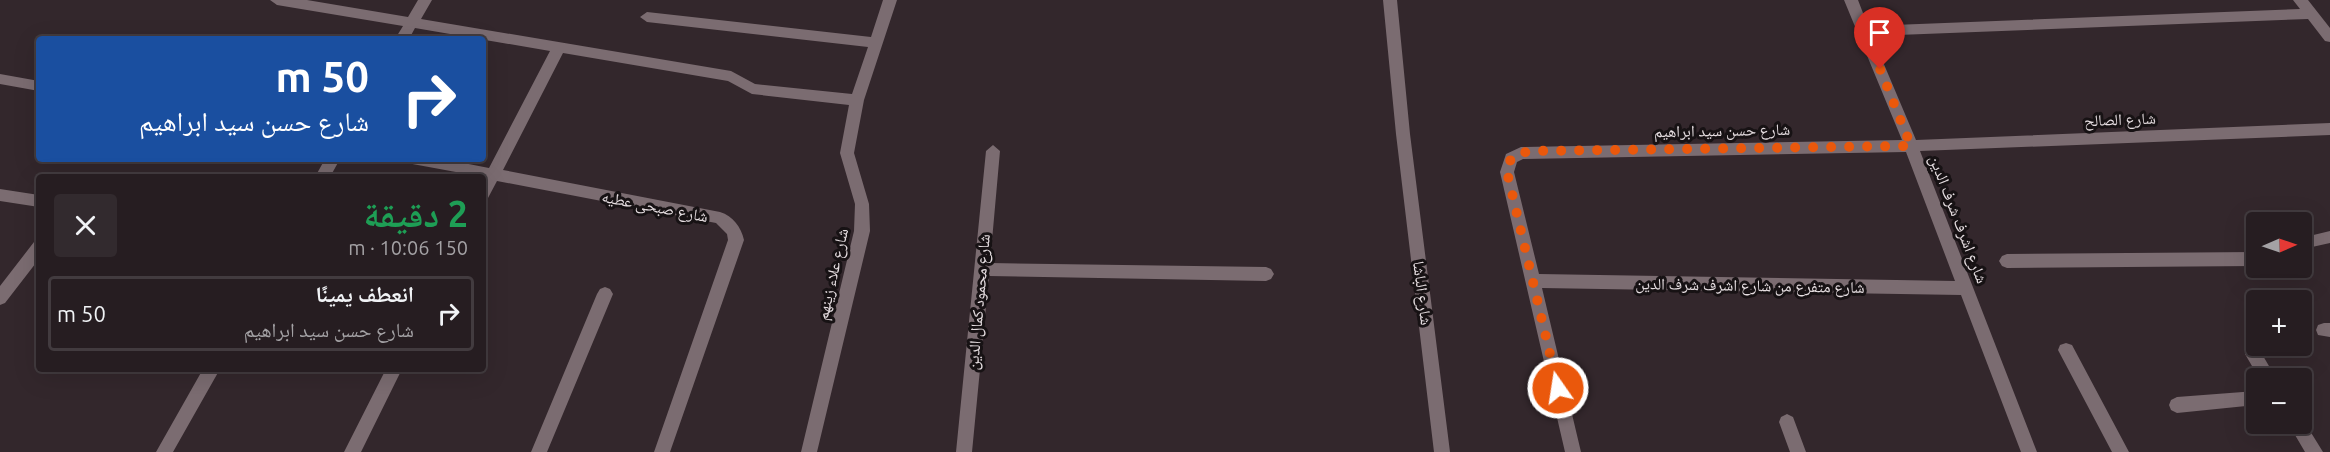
<!DOCTYPE html>
<html lang="ar">
<head>
<meta charset="utf-8">
<style>
	body { margin:0; font-family:Ubuntu,"Noto Naskh Arabic",sans-serif; background:#322a2e; color:#f1f3f6; direction:rtl; height:100vh; display:flex; flex-direction:column; font-size:22px; white-space:nowrap }
	* { box-sizing:border-box; margin:0 }
	p { font-size:20px; color:#a4a2a5 }
	.icon { flex:none; width:33px; height:33px; fill:none; stroke:currentColor; stroke-width:2; stroke-linecap:round; stroke-linejoin:round }
	.map { position:relative; flex:1; overflow:hidden; direction:ltr }
	.drawer { position:absolute; left:36px; top:174px; width:450px; height:198px; display:flex; flex-direction:column; background:#261d21; border-radius:6px; box-shadow:0 6px 24px #0002,0 0 0 2px #423b3f; direction:rtl }
	.drawer>* { flex:none }
	.guide { position:absolute; left:36px; top:36px; width:450px; height:126px; border-radius:6px; box-shadow:0 6px 24px #0002,0 0 0 2px #423b3f; direction:rtl; background:#1a4fa0; color:#fff; overflow:hidden }
	.needle { width:39px; rotate:88deg }
	.buttons { position:absolute; left:2246px; top:212px; display:grid; gap:12px }
	.buttons a { display:grid; place-items:center; width:66px; height:66px; border-radius:6px; background:#261d21; box-shadow:0 6px 24px #0002,0 0 0 2px #423b3f; font-size:30px }
	.pin { position:absolute; display:grid; place-items:center; width:51px; height:51px; color:#fff; margin:-62px -26px; border-radius:50% 50% 50% 0; rotate:-45deg; box-shadow:0 0 6px #0007 }
	.pin .icon { rotate:45deg }
	.me { position:absolute; width:66px; margin:-33px; rotate:347deg; stroke-linejoin:round; filter:drop-shadow(0 0 4px #0008) }
	.turn { display:flex; align-items:center; gap:21px; height:126px; padding:0 18px; font-size:27px }
	.turn .icon { width:78px; height:78px; stroke-width:2.5 }
	.turn b { display:block; font-size:42px; line-height:51px }
	.round { display:grid; place-items:center; flex:none; width:63px; height:63px; border-radius:6px; background:#322a2e }
	.overview { display:flex; align-items:center; justify-content:space-between; height:102px; padding:0 18px }
	h1 { font-size:36px; font-weight:700; line-height:45px; color:#1e9e55 }
	ul { padding:0; list-style:none }
	li { display:flex; align-items:center; gap:18px; height:75px; margin:0 12px 9px; padding:0 6px; border:3px solid #423b3f; border-radius:6px }
	li div { flex:1 }
	li b { display:block; font-size:22px }
	li em { font-style:normal }
	.map>svg:first-child { display:block }
	.lines { fill:none; stroke-linecap:round; stroke-linejoin:round }
	.minor { fill:#7b6c71; fill-rule:evenodd }
	.route { stroke:#ea580c; stroke-width:10; stroke-dasharray:0 18 }
	.labels { text-anchor:middle; stroke-width:6; stroke-linejoin:round; paint-order:stroke }
	.street-label { font-size:16px; fill:#e5dde0; stroke:#171214 }
</style>
</head>
<body>
<div class="map">
<svg width="2330" height="452" viewBox="0 0 2330 452">
	<rect width="100%" height="100%" fill="#33272c"/>
	<g class="lines">
		<path class="minor" d="M270,0H307L408,17L418,0H432L421,19L731,71L755,84L852,94L868,47L647,22L640,17L647,12L871,37L883,0H897L864,100L854,153L869,204L870,231L817,452H801L854,231L855,204L840,153L849,105L752,94L728,81L563,53L503,170L720,212C733,216 741,227 744,240L670,452H654L728,240L727,234L716,223L497,181L488,198L483,200V177L407,163L405,159H443L489,168L550,51L415,28L409,39H395L403,26L277,5Z
			M1383,0H1397L1410,134L1450,452H1434L1396,134Z
			M1844,0H1858L1868,26L2300,9L2293,0H2308L2330,28V42L2325,41L2308,19L1872,36L1916,140L2330,123V135L1920,151L2037,452H2021L1961,295L1542,288L1581,452H1565L1500,172L1506,154L1521,147L1902,140ZM1906,152L1955,281L1539,274L1514,172L1517,162L1523,159Z
			M0,74L39,81V91L0,84Z
			M993,145L1000,151L990,263L1266,267L1271,269L1274,274L1271,279L1266,281L989,276L972,452H956L986,151Z
			M325,159H340L330,177H315Z
			M0,189L39,195V207L0,201Z
			M2330,231V243L2312,247L2301,252V238Z
			M39,241V259L5,303L0,305V286L34,242Z
			M2256,252V266L2007,268L2002,266L1999,261L2002,256L2007,254Z
			M605,287L610,289L613,294L547,452H531L597,294L600,289Z
			M2324,323H2330V337L2318,335L2316,330L2318,325Z
			M2066,343L2072,345L2129,452H2112L2058,350L2060,345Z
			M2253,347L2259,349L2276,378H2259L2245,354L2247,349Z
			M203,369H220L173,452H156Z
			M386,369H402L361,452H344Z
			M2256,391V405L2177,413L2171,410L2169,405L2171,400L2177,397Z
			M1787,414L1793,417L1806,452H1790L1779,422L1781,417Z
			M2302,418L2323,452H2305L2288,423H2301Z"/>
	</g>
	<g class="lines">
		<path class="route" d="M1558,388L1507,172L1511,158L1521,153L1533,151L1911,146L1880,69"/>
	</g>
	<g class="labels">
		<g class="street-label">
			<text transform="translate(2120 119) rotate(-2)" y="6">شارع الصالح</text>
			<text transform="translate(1722 130) rotate(-1)" y="6">شارع حسن سيد ابراهيم</text>
			<text transform="translate(655 206) rotate(11)" y="6">شارع صبحى عطيه</text>
			<text transform="translate(1959 219) rotate(69)" y="6">شارع اشرف شرف الدين</text>
			<text transform="translate(832 274) rotate(-77)" y="6">شارع علاء زينهم</text>
			<text transform="translate(1750 285) rotate(1)" y="6">شارع متفرع من شارع اشرف شرف الدين</text>
			<text transform="translate(1423 293) rotate(83)" y="6">شارع الباشا</text>
			<text transform="translate(978 302) rotate(-85)" y="6">شارع محمود كمال الدين</text>
		</g>
	</g>
</svg>
<div class="buttons">
<a><svg class="needle" viewBox="-14 -14 28 28"><path d="M0-13l5 13h-10z" fill="#e53935"/><path d="M0 13l5-13h-10z" fill="#a4a2a5"/></svg></a>
<a>+</a>
<a>−</a>
</div>
<div class="pin" style="left:1880px;top:69px;background:#d93025"><svg class="icon" aria-label="arrive" viewBox="0 0 24 24"><path d="M6 21V4h12l-3 4 3 4H6"/></svg></div>
<svg class="me" style="left:1558px;top:388px" viewBox="-20 -20 40 40"><circle r="17" fill="#ea580c" stroke="#fff" stroke-width="3"/><path d="M0-11L8 9 0 5-8 9z" fill="#fff"/></svg>
<div class="guide">
<div class="turn"><svg class="icon" aria-label="right" viewBox="0 0 24 24"><path d="M7 20v-9h11M14 6l5 5-5 5"/></svg><div><b>50 m</b>شارع حسن سيد ابراهيم</div></div>
</div>
<section class="drawer">
<div class="overview"><div><h1>2 دقيقة</h1><p>150 m · 10:06</p></div><a class="round"><svg class="icon" aria-label="close" viewBox="0 0 24 24"><path d="M6 6l12 12M18 6L6 18"/></svg></a></div>
<ul>
<li><svg class="icon" aria-label="right" viewBox="0 0 24 24"><path d="M7 20v-9h11M14 6l5 5-5 5"/></svg><div><b>انعطف يمينًا</b><p>شارع حسن سيد ابراهيم</p></div><em>50 m</em></li>
</ul>
</section>
</div>
</body>
</html>
